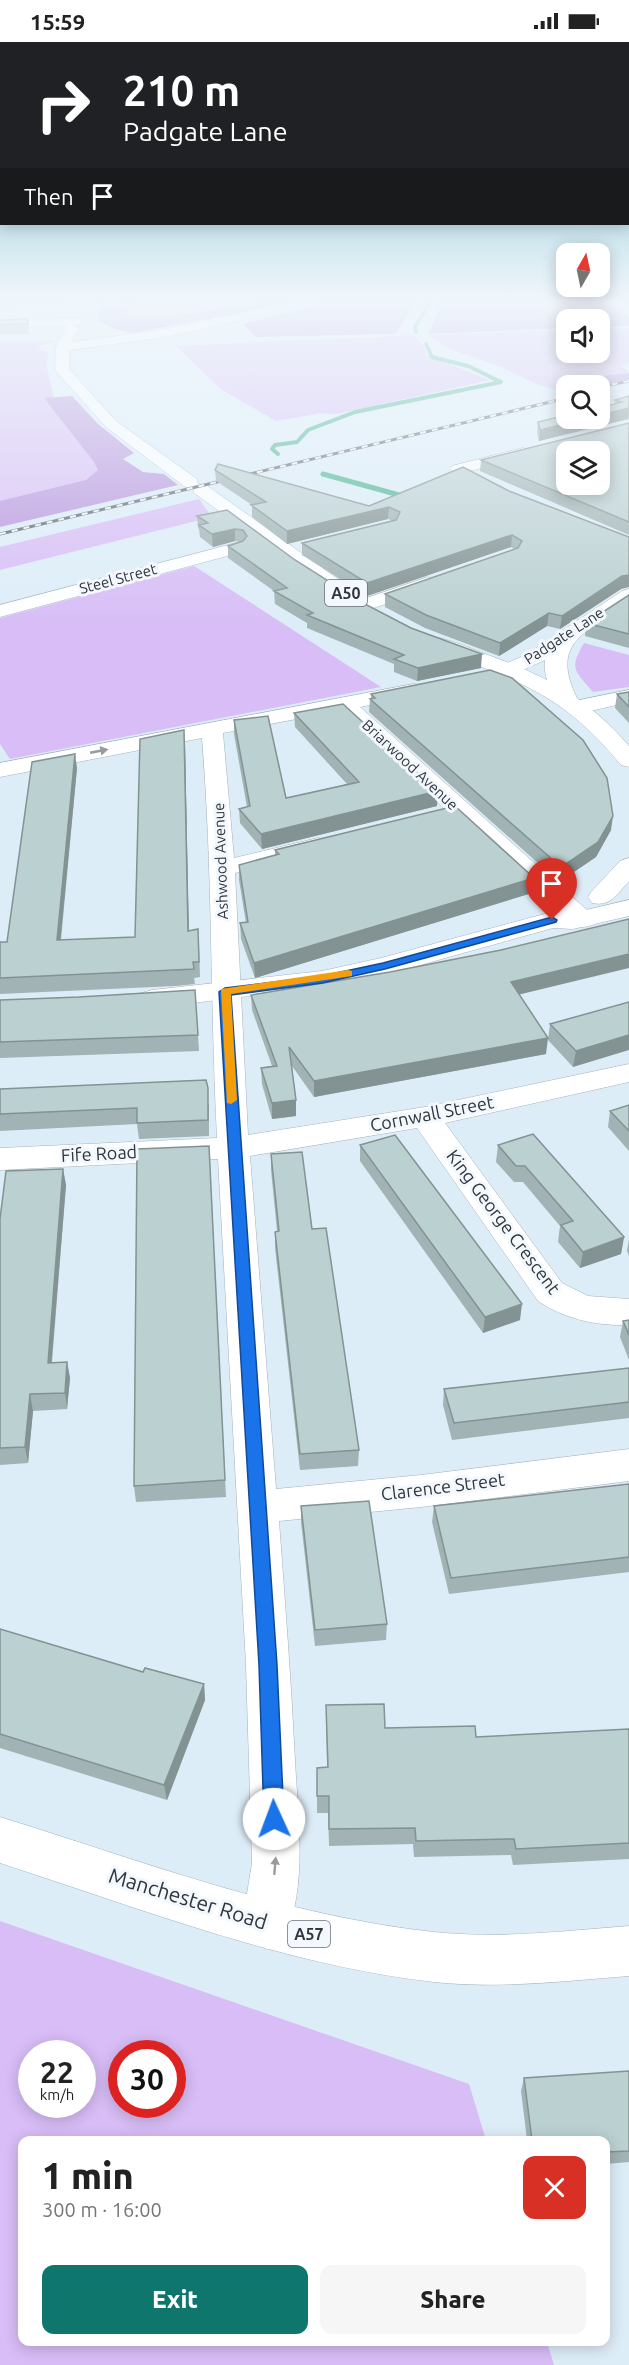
<!DOCTYPE html>
<html lang="en">
<head>
<meta charset="utf-8">
<style>
	body { margin:0; font-family:Ubuntu,sans-serif; background:#f6f6f6; color:#222; height:100vh; display:flex; flex-direction:column; font-size:22px; white-space:nowrap }
	* { box-sizing:border-box; margin:0 }
	p { font-size:20px; color:#767676 }
	.icon { flex:none; width:33px; height:33px; fill:none; stroke:currentColor; stroke-width:2; stroke-linecap:round; stroke-linejoin:round }
	.map { position:relative; flex:1; overflow:hidden }
	.drawer { position:absolute; left:18px; top:2094px; width:592px; height:210px; display:flex; flex-direction:column; background:#fff; border-radius:12px; box-shadow:0 3px 15px #0003 }
	.drawer>* { flex:none }
	.guide { position:absolute; left:0px; top:0px; width:630px; height:183px; box-shadow:0 3px 15px #0003; background:#202124; color:#fff; overflow:hidden }
	.needle { width:39px; rotate:9deg }
	.controls { position:absolute; left:556px; top:201px; display:grid; gap:12px }
	.controls a { display:grid; place-items:center; width:54px; height:54px; border-radius:12px; background:#fff; box-shadow:0 3px 15px #0003; font-size:30px }
	.speed { position:absolute; left:18px; top:1998px; display:flex; gap:12px; font-size:30px; font-weight:700; text-align:center }
	.speed>* { display:grid; place-content:center; width:78px; height:78px; border-radius:50%; background:#fff; box-shadow:0 3px 15px #0003; line-height:1 }
	.speed small { font-size:15px; font-weight:400 }
	.speed .limit { border:9px solid #d22; background:#fff; color:#111 }
	.pin { position:absolute; display:grid; place-items:center; width:51px; height:51px; color:#fff; margin:-62px -26px; border-radius:50% 50% 50% 0; rotate:-45deg; box-shadow:0 0 6px #0007 }
	.pin .icon { rotate:45deg }
	.me { position:absolute; width:66px; margin:-33px; rotate:358deg; stroke-linejoin:round; filter:drop-shadow(0 0 4px #0008) }
	.turn { display:flex; align-items:center; gap:21px; height:126px; padding:0 24px; font-size:27px }
	.turn .icon { width:78px; height:78px; stroke-width:2.5 }
	.turn b { display:block; font-size:42px; line-height:51px }
	.then { display:flex; align-items:center; height:57px; padding:0 24px; background:#0003; gap:12px; font-size:22px }
	.round { display:grid; place-items:center; flex:none; width:63px; height:63px; border-radius:12px; background:#f6f6f6 }
	.summary { display:flex; align-items:center; justify-content:space-between; height:102px; padding:0 24px }
	h1 { font-size:36px; font-weight:800; line-height:45px }
	.action { display:flex; gap:12px; margin-top:auto; padding:12px 24px }
	.action a { flex:1; height:69px; border-radius:12px; background:#0f766e; color:#fff; font-size:24px; font-weight:800; line-height:69px; text-align:center }
	.action a+a { background:#f6f6f6; color:#222 }
	.status { display:flex; justify-content:space-between; align-items:center; height:42px; padding:0 30px; background:#fff; direction:ltr }
	.status svg { height:16px; fill:currentColor }
	.map>svg:first-child { display:block }
	.green { fill:#d8bdf6; fill-rule:evenodd }
	.forest { fill:#b893dd }
	.lines { fill:none; stroke-linecap:round; stroke-linejoin:round }
	.stream-far1 { stroke:#47b38e; stroke-width:4 }
	.stream { stroke:#47b38e; stroke-width:5 }
	.minor-casing { stroke:#a3b2bd; stroke-width:1 }
	.tertiary-casing { stroke:#a3b2bd; stroke-width:1 }
	.primary-casing { stroke:#a3b2bd; stroke-width:1 }
	.minor { fill:#fff; fill-rule:evenodd }
	.tertiary { fill:#fff; fill-rule:evenodd }
	.primary { fill:#fff; fill-rule:evenodd }
	.rail-casing { stroke:#5d666d; stroke-width:3 }
	.rail { stroke:#f2f8fd; stroke-width:2; stroke-dasharray:6; stroke-linecap:butt }
	.wall { fill:#a1b3b4 }
	.shaded-wall { fill:#839292 }
	.building { fill:#bbd0d1; stroke:#839292; stroke-width:1.5; fill-rule:evenodd }
	.oneway { fill:#989a9d }
	.route { fill:#1a73e8; stroke:#114b97; stroke-width:1.5 }
	.slow { fill:#f59e0b }
	.labels { text-anchor:middle; stroke-width:6; stroke-linejoin:round; paint-order:stroke }
	.far-street-label { font-size:15px; fill:#30363b; stroke:#f2f8fd }
	.shield { fill:#f2f8fd; stroke:#6a7075; stroke-width:1.5 }
	.shield-label { font-size:16px; font-weight:bold; fill:#30363b }
	.street-label { font-size:18px; fill:#30363b; stroke:#f2f8fd }
	.near-street-label { font-size:21px; fill:#30363b; stroke:#f2f8fd }
</style>
</head>
<body>
<div class="status"><b>15:59</b><svg viewBox="0 0 49 12"><path d="M0 12V9h3v3zM5 12V6h3v6zM10 12V3h3v9zM15 12V0h3v12zM26 1h20v11H26zM47 4h2v5h-2z"/></svg></div>
<div class="map">
<svg width="629" height="2323" viewBox="0 0 629 2323">
	<rect width="100%" height="100%" fill="#ddedf8"/>
	<path class="green" d="M265,260L146,278L120,271L137,261Z
		M629,286V320L622,325L629,331C605,334 580,339 560,349L536,342L499,324L450,307L427,293L567,288V310H600V287Z
		M414,293L424,304L426,313L490,338L337,372L321,371L276,379L222,348L176,304Z
		M55,299L41,303L38,308L49,310L46,321L54,357L122,423L87,443L0,465V300Z
		M199,457L212,475L0,528V505Z
		M194,524L381,645L10,717L0,702V576Z
		M584,601L629,613V645L593,650C574,628 569,627 584,601Z
		M0,1879L469,2042L486,2098H22V2300H547L554,2323H0ZM32,2012H82V2062H32ZM122,2012H172V2062H122Z"/>
	<path class="forest" d="M102,260L137,261L120,272L146,278L265,260H300L132,291L114,287L99,279L98,272Z
		M328,260H415L396,292L255,295L244,282Z
		M441,260H629L617,262L629,275V284L600,285V278H567V286L429,292Z
		M629,331V337L600,344L570,343L603,334Z
		M72,354L98,382L134,411L123,417L143,430L164,432L178,443L0,485V459L86,438L98,428L94,420L44,356Z"/>
	<g class="lines">
		<path class="stream-far1" d="M416,290L415,285L430,260
			M278,412L272,407L275,403L297,400L308,388L355,370L501,340L468,324L432,315L426,302"/>
		<path class="stream" d="M323,432L410,456"/>
		<defs>
			<path id="minor" d="M103,260H115V261L109,265Z
				M77,276L82,277V283L0,286V278Z
				M523,406L529,408L531,411L529,414L458,432L450,427L452,424Z
				M236,501L242,502L245,506L242,510L0,575V563Z
				M428,535L437,541L435,545L365,569L355,563L358,559Z
				M413,642L421,643L424,648L421,653L360,665L597,877L593,883L584,885L575,883L539,854L339,669L223,691L234,816L318,796L327,798L330,803L327,808L235,831L248,1093L425,1065L629,1022V1040L445,1081L562,1241L588,1254L629,1257V1283C596,1284 565,1277 538,1259L417,1086L250,1114L276,1447L421,1433L629,1407V1439L421,1465L279,1479C285,1559 291,1638 295,1718C298,1777 308,1843 284,1899L267,1907L250,1899L242,1882L252,1821L246,1623L218,1117L0,1128V1106L217,1096C210,962 213,829 202,696L0,735V721Z
				M629,648V660L578,672L570,670L567,665L570,660Z"/>
			<path id="tertiary" d="M629,547V562C587,590 549,599 577,656L574,661H558C550,649 543,632 545,618L514,632H500L497,628L500,624L526,613L622,549Z
				M629,858V874L573,887L553,886L395,930L322,945L152,966L142,963L138,957L142,951L152,948L322,929L381,916L552,870L573,871Z"/>
			<path id="primary" d="M292,260H317L311,264L160,296L69,308V327L116,379L197,437L198,442L206,443L359,552L362,556L359,560H345L194,451L193,446L185,445L106,385L55,328L56,306L67,283L72,282L79,286L71,300L160,288Z
				M440,596C456,600 472,607 488,613C546,634 588,656 629,704V725L621,723C561,650 517,639 433,606L430,602L433,598Z
				M629,816V839C617,852 611,865 592,861L588,855L592,849L620,819Z
				M0,1775C142,1819 285,1874 434,1890C499,1897 564,1889 629,1884V1934C564,1939 499,1947 434,1940C285,1923 142,1867 0,1821Z"/>
		</defs>
		<use href="#minor" class="minor-casing"/>
		<use href="#tertiary" class="tertiary-casing"/>
		<use href="#primary" class="primary-casing"/>
		<use href="#minor" class="minor"/>
		<use href="#tertiary" class="tertiary"/>
		<use href="#primary" class="primary"/>
		<defs>
			<path id="rail" d="M600,345L629,339
				M0,492L567,356"/>
		</defs>
		<use href="#rail" class="rail-casing"/>
		<use href="#rail" class="rail"/>
	</g>
	<path class="wall" d="M0,260H62L61,262L0,263Z
		M28,277L29,292H0V278Z
		M629,354V377L539,399L537,391L538,380L614,362L615,358Z
		M629,381V493L480,429L481,418Z
		M463,425L621,547L560,587L547,584L499,614L425,586L385,565V552L514,507L511,505L367,554L302,513V501L393,479L388,477L287,502L252,475V463L216,439L215,428L369,464Z
		M227,468L295,518L363,561L481,626L417,639L394,630V622L307,586V581L275,562L274,549L228,516V504L240,500L235,499L213,505L200,495L199,487L198,486L197,474Z
		M629,553V606L585,594L586,581Z
		M629,650V681L615,666L617,652Z
		M371,652L611,788L596,815L559,840L369,670L370,657L371,656Z
		M294,671L437,764L262,807L240,781L239,767L247,765L234,692V678L286,756L347,742L295,685Z
		M185,702L189,889L199,903L200,935L194,936L195,942L175,944L0,952V900H7L77,726L61,898L135,895Z
		M275,808L534,836L532,851L255,936L241,897L240,881H246L239,838V823L275,813Z
		M195,948L199,1009L0,1016V958L79,955Z
		M251,953H519L546,1012L314,1055L292,1024L296,1058V1074L272,1077L262,1042L261,1026L272,1024L252,968Z
		M629,960L573,1025L548,998L550,982Z
		M0,1047L209,1062V1094L139,1097L137,1082L0,1089Z
		M629,1063V1109L608,1085L610,1069Z
		M360,1103L520,1278L483,1291L360,1119Z
		M498,1103L624,1195L621,1212L580,1226L558,1200L560,1184L523,1140H514L496,1120Z
		M209,1104L226,1455L136,1460L134,1444Z
		M271,1112L312,1187L359,1408L358,1424L300,1428L275,1206V1190L277,1189L271,1128Z
		M63,1127L66,1143L52,1321L67,1320L70,1336L67,1367L33,1369L28,1421L0,1423V1177Z
		M629,1197V1214L627,1209Z
		M629,1278V1318L620,1295L623,1279Z
		M629,1326V1376L452,1398L443,1363L444,1347Z
		M629,1442V1530L449,1552L432,1480L434,1464Z
		M301,1464L387,1582L386,1598L315,1604L301,1480Z
		M0,1587L143,1630L204,1642L205,1658L167,1758L0,1706Z
		M326,1663L385,1686L476,1695L629,1687V1817L513,1823L511,1813L414,1815L413,1802L329,1804L328,1771H317V1726L327,1725Z
		M629,2029V2120L606,2122V2098H527L521,2049L524,2036Z"/>
	<path class="shaded-wall" d="M629,366L628,377L539,399L540,388L588,376H600V373Z
		M389,465L388,477L287,502V489Z
		M235,487V499L213,505L212,492Z
		M512,493L511,505L367,554V541Z
		M629,533V545L621,547L560,587L562,574L622,534Z
		M549,571L547,584L499,614L500,601Z
		M482,612L481,626L417,639L418,626Z
		M184,688L185,702L189,904L188,889Z
		M75,712L77,726L59,913L57,898Z
		M438,749L437,764L262,807L261,792Z
		M613,774L611,788L596,815L559,840L561,825Z
		M534,836L532,851L255,936L254,921Z
		M629,912V926L509,955L511,940Z
		M629,993V1008L573,1025L576,1009Z
		M548,996L546,1012L314,1055V1039Z
		M296,1058V1074L272,1077V1061Z
		M63,1127L66,1143L50,1337L48,1321Z
		M624,1195L621,1212L580,1226L583,1210Z
		M522,1262L520,1278L483,1291L485,1275Z
		M67,1320L70,1336L67,1367L65,1351Z
		M30,1352L33,1369L28,1421L25,1405Z
		M204,1642L205,1658L167,1758L164,1743Z"/>
	<path class="building" d="M28,277V282H0V278Z
		M629,354V366L600,373V366L622,360L615,358Z
		M567,373V376H588L540,388L538,380Z
		M629,381V480L481,418ZM567,410H600V442H567Z
		M218,422L369,464L463,425L509,449L629,495V533L622,534L562,574L549,571L500,601L426,573L385,552L518,506L522,499L512,493L367,541L302,501L396,478L400,470L389,465L287,489L251,463L266,460L215,428Z
		M227,468L295,518L363,561L411,586L482,612L418,626L394,617L404,613L307,573L313,571L274,549L287,546L228,504L243,499L247,494L243,488L235,487L212,492L199,483L208,481L197,474Z
		M629,553V592L586,581Z
		M490,628L512,636L583,698L607,736L613,774L598,800L561,825L370,657L375,656L371,652Z
		M629,650V665L617,652Z
		M343,662L438,749L261,792L239,767L250,764L234,678L268,674L286,756L359,740L294,671Z
		M184,688L188,889L198,887L199,920H193L194,927L174,928L0,936V900H7L32,720L75,712L57,898L135,895L140,697Z
		M455,764L534,836L254,921L240,881L248,880L239,823L279,812L275,808Z
		M629,877V912L511,940L548,996L314,1039L289,1005L296,1058L272,1061L261,1026L277,1024L251,953L390,930L501,908Z
		M195,948L198,993L0,1000V958L79,955Z
		M629,960V993L576,1009L550,982Z
		M206,1038L208,1046V1078L137,1081V1066L0,1072V1047Z
		M629,1063V1089L610,1069Z
		M533,1092L624,1195L583,1210L561,1183L573,1179L525,1124H516L498,1103Z
		M395,1093L522,1262L485,1275L360,1103Z
		M209,1104L225,1438L134,1444L137,1107Z
		M302,1110L312,1187L326,1186L359,1408L300,1412L275,1190L279,1189L271,1112Z
		M63,1127L48,1321L67,1320L65,1351L30,1352L25,1405L0,1406V1177L6,1129Z
		M629,1278V1293L623,1279Z
		M629,1326V1360L454,1381L444,1347Z
		M629,1442V1515L451,1536L434,1464Z
		M369,1459L387,1582L315,1588L301,1464Z
		M0,1587L143,1630L145,1626L204,1642L164,1743L0,1692Z
		M384,1662L385,1686L475,1684L476,1695L629,1687V1801L516,1807L514,1797L416,1799L415,1786L329,1787V1754H317V1726L328,1725L326,1663Z
		M629,2029V2109L606,2110V2098H532L524,2036Z"/>
	<defs><path id="oneway-solid" d="M-6-.8H1V-3.2L6.5 0L1 3.2V.8H-6Z" transform="scale(1.5)"/></defs>
	<g class="oneway">
		<use href="#oneway-solid" transform="translate(99 709) rotate(-11)"/>
		<use href="#oneway-solid" transform="translate(275 1824) rotate(-85)"/>
	</g>
	<linearGradient id="sky" x2="0" y2="1"><stop stop-color="#67b4c4"/><stop offset="0.44" stop-color="#f0f7fc"/><stop offset="1" stop-color="#f0f7fc" stop-opacity="0"/></linearGradient>
	<rect width="629" height="585" fill="url(#sky)"/>
	<path class="route" d="M552,875L557,878L556,880L385,927L322,941L231,953L277,1623L284,1777L281,1783L274,1786L267,1783L264,1777L259,1623L219,950L225,946L322,934L383,921Z"/>
	<path class="slow" d="M348,928L352,929V934L231,952L237,1058L231,1062L227,1061L221,947Z"/>
	<g class="labels">
		<g class="far-street-label">
			<text transform="translate(118 537) rotate(-15)" y="5">Steel Street</text>
			<text transform="translate(564 594) rotate(-33)" y="5">Padgate Lane</text>
			<text transform="translate(410 723) rotate(43)" y="5">Briarwood Avenue</text>
			<text transform="translate(221 819) rotate(-92)" y="5">Ashwood Avenue</text>
		</g>
		<g class="shield">
			<rect x="325" y="538" width="42" height="26" rx="4.5"/>
			<rect x="288" y="1879" width="42" height="26" rx="4.5"/>
		</g>
		<g class="shield-label">
			<text x="346" y="557">A50</text>
			<text x="309" y="1898">A57</text>
		</g>
		<g class="street-label">
			<text transform="translate(432 1072) rotate(-11)" y="6">Cornwall Street</text>
			<text transform="translate(99 1112) rotate(-3)" y="6">Fife Road</text>
			<text transform="translate(503 1180) rotate(53)" y="6">King George Crescent</text>
			<text transform="translate(443 1445) rotate(-7)" y="6">Clarence Street</text>
		</g>
		<g class="near-street-label">
			<text transform="translate(188 1857) rotate(17)" y="7">Manchester Road</text>
		</g>
	</g>
</svg>
<div class="controls">
<a><svg class="needle" viewBox="-14 -14 28 28"><path d="M0-13l5 13h-10z" fill="#e53935"/><path d="M0 13l5-13h-10z" fill="#767676"/></svg></a>
<a><svg class="icon" aria-label="sound" viewBox="0 0 24 24"><path d="M4 9h4l5-4v14l-5-4H4zM17 9q2 3 0 6"/></svg></a>
<a><svg class="icon" aria-label="search" viewBox="0 0 24 24"><circle cx="10" cy="10" r="6"/><path d="M15 15l6 6"/></svg></a>
<a><svg class="icon" aria-label="layers" viewBox="0 0 24 24"><path d="M12 4l9 5-9 5-9-5zM3 14l9 5 9-5"/></svg></a>
</div>
<div class="speed"><div>22<small>km/h</small></div><div class="limit">30</div></div>
<div class="pin" style="left:552px;top:878px;background:#d93025"><svg class="icon" aria-label="arrive" viewBox="0 0 24 24"><path d="M6 21V4h12l-3 4 3 4H6"/></svg></div>
<svg class="me" style="left:274px;top:1777px" viewBox="-20 -20 40 40"><circle r="19" fill="#fff"/><path d="M0-13L10 11 0 6-10 11z" fill="#1a73e8"/></svg>
<div class="guide">
<div class="turn"><svg class="icon" aria-label="right" viewBox="0 0 24 24"><path d="M7 20v-9h11M14 6l5 5-5 5"/></svg><div><b>210 m</b>Padgate Lane</div></div>
<div class="then">Then<svg class="icon" aria-label="arrive" viewBox="0 0 24 24"><path d="M6 21V4h12l-3 4 3 4H6"/></svg></div>
</div>
<section class="drawer">
<div class="summary"><div><h1>1 min</h1><p>300 m · 16:00</p></div><a class="round" style="background:#d93025;color:#fff"><svg class="icon" aria-label="close" viewBox="0 0 24 24"><path d="M6 6l12 12M18 6L6 18"/></svg></a></div>
<div class="action"><a>Exit</a><a>Share</a></div>
</section>
</div>
</body>
</html>
